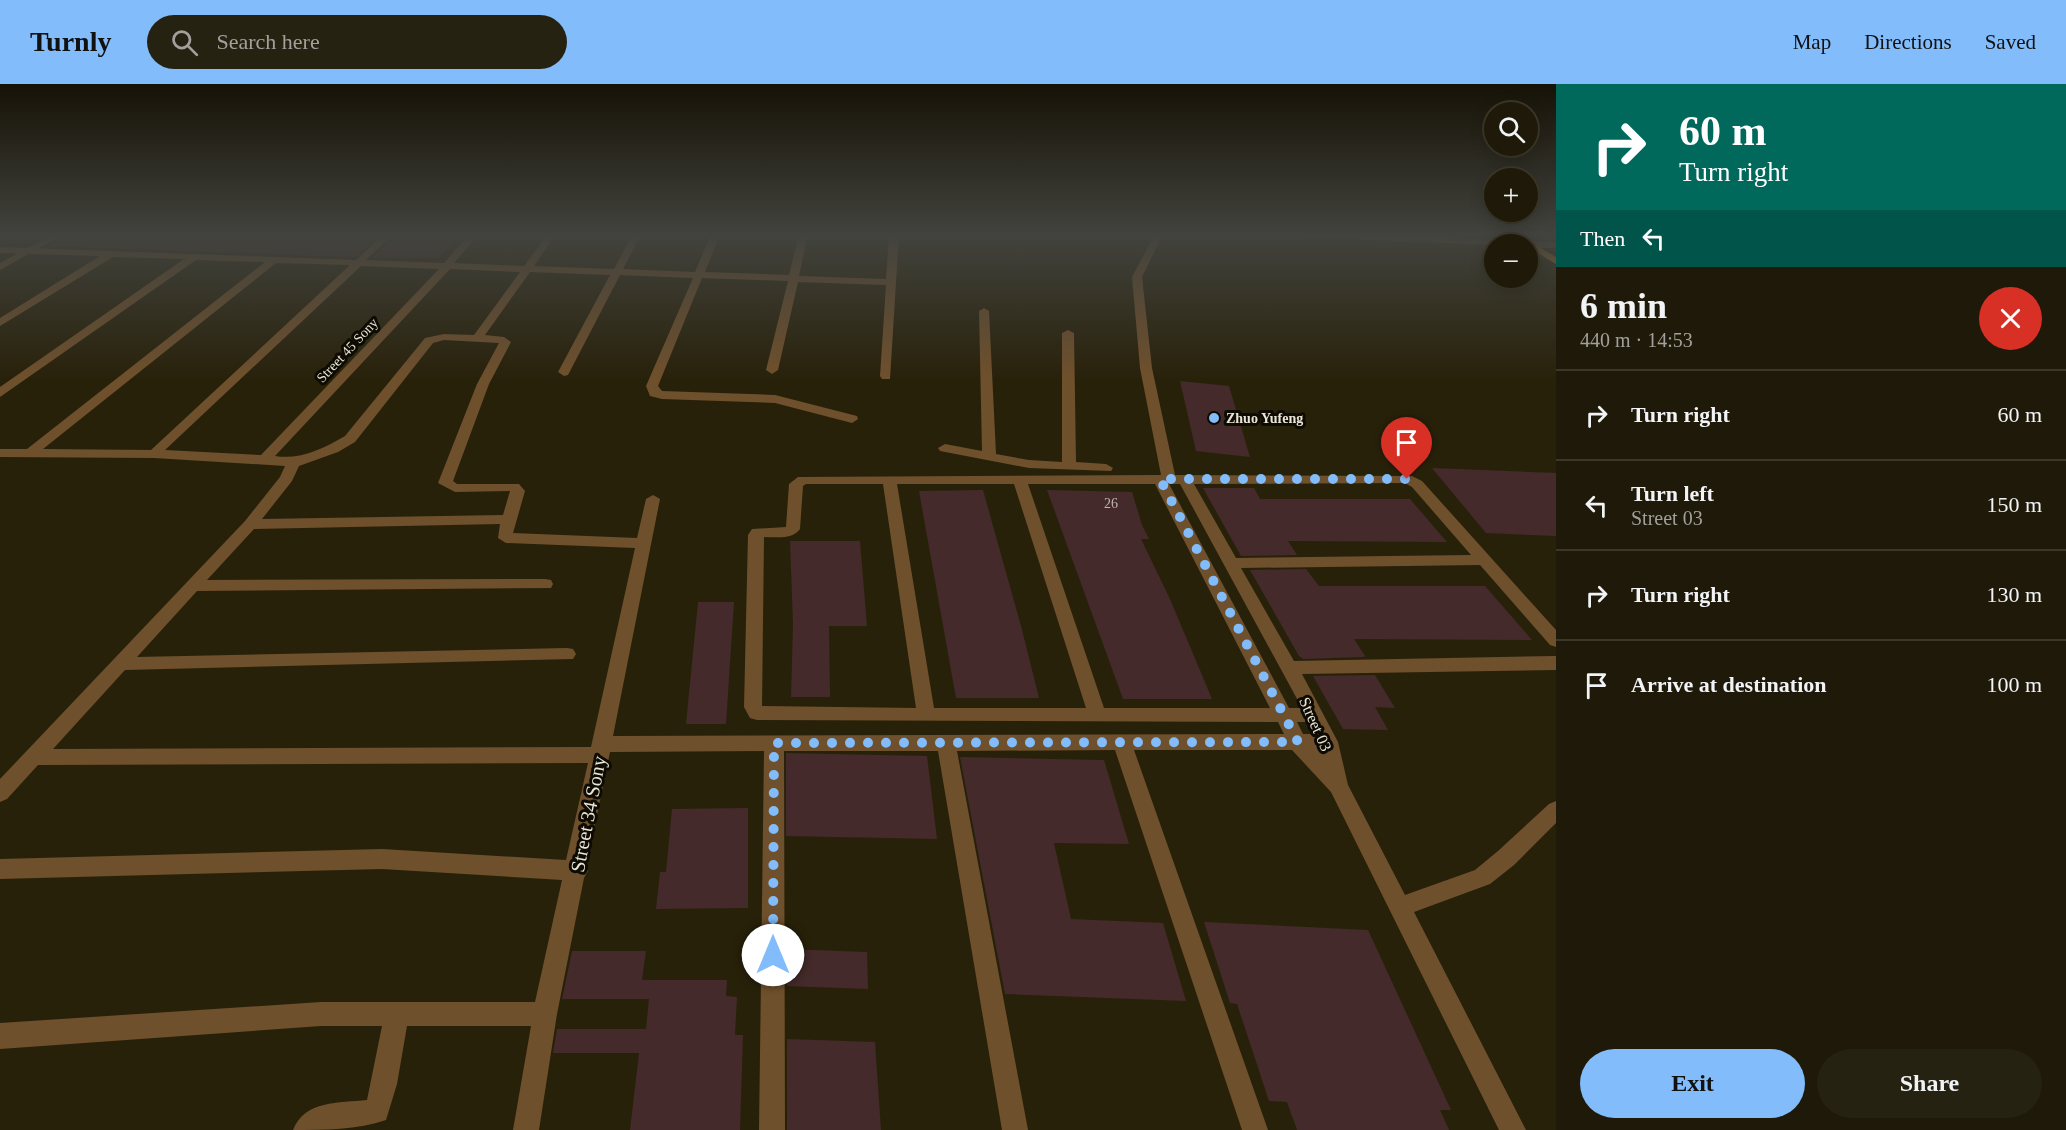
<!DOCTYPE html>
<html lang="en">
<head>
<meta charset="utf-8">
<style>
	body { margin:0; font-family:"Times New Roman",serif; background:#262212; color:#f1f3f6; height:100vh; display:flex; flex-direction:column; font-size:22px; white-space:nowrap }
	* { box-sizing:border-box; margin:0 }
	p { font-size:20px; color:#a1a09c }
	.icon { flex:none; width:33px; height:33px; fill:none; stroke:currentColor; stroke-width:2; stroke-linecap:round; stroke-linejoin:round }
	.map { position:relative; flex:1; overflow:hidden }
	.drawer { display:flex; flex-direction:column; background:#1e1908; width:510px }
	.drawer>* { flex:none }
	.hud { background:#00695c; color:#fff; overflow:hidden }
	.controls { position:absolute; left:1484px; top:18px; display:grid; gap:12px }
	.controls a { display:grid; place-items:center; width:54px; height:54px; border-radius:50%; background:#1e1908; box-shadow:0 3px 15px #0003,0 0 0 2px #3c3829; font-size:30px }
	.pin { position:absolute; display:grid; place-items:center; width:51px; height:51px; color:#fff; margin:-62px -26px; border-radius:50% 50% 50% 0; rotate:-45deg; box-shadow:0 0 6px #0007 }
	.pin .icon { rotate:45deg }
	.me { position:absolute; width:66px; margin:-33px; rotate:0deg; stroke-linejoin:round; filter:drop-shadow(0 0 4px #0008) }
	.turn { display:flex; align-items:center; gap:21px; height:126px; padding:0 24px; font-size:27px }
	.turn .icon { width:78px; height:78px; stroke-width:2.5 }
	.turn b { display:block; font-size:42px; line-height:51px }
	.then { display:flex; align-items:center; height:57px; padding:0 24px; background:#0003; gap:12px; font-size:22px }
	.round { display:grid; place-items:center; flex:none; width:63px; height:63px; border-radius:32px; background:#262212 }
	.overview { display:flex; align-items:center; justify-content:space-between; height:102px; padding:0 24px }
	h1 { font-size:36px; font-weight:700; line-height:45px }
	.primary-button { display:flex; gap:12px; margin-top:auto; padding:12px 24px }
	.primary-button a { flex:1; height:69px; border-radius:36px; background:#82bcfa; color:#111; font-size:24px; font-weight:700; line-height:69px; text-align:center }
	.primary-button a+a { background:#262212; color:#f1f3f6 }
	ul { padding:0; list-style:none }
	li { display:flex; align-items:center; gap:18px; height:90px; padding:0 24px; border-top:2px solid #3c3829 }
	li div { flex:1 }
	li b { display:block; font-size:22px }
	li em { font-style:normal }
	header { display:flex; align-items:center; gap:36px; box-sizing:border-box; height:84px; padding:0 30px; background:#82bcfa; color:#111 }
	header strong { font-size:28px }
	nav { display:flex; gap:33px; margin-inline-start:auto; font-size:21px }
	.search { width:420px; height:54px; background:#262212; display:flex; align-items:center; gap:15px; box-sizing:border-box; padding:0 21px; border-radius:33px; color:#a1a09c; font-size:22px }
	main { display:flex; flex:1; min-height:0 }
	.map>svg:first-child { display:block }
	.building { fill:#442a2a }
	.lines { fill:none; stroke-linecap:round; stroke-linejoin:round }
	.minor { fill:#6f502c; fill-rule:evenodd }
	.tertiary { fill:#6f502c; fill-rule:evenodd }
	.primary { fill:#bc7e28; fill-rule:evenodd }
	.route { stroke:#82bcfa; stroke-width:10; stroke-dasharray:0 18 }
	.poi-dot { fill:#82bcfa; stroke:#0e0b03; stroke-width:2 }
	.labels { text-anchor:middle; stroke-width:6; stroke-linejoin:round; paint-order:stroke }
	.far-street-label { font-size:14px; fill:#e9e5d7; stroke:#0e0b03 }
	.far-poi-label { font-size:14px; font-weight:bold; fill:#e9e5d7; stroke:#0e0b03; text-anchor:start }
	.number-label { font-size:14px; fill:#c0b6ac }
	.street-label { font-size:16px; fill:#e9e5d7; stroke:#0e0b03 }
	.near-street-label { font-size:20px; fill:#e9e5d7; stroke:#0e0b03 }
</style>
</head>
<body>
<header>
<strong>Turnly</strong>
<div class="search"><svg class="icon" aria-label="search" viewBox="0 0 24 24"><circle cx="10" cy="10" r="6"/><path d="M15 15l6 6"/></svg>Search here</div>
<nav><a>Map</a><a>Directions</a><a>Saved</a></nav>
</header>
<main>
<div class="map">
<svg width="1556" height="1046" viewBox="0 0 1556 1046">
	<rect width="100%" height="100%" fill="#28210a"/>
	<path class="building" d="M70,150H381L356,173L47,162Z
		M397,150H461L439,174H372Z
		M1180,297L1229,302L1250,373L1196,367Z
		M1432,384L1556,389V452L1486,449Z
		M1203,404H1254L1260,415H1410L1447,458L1288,457L1297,471L1241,472Z
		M983,406L1021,542L1039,614H956L919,407Z
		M1047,406L1132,408L1142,441L1149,455H1141L1170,515L1212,615H1123Z
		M790,457H860L867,542H829L830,613H791L793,540Z
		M1306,485L1319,502H1485L1532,556L1354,555L1365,572L1364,573L1303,575L1299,572L1250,486Z
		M698,518H734L726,640H686Z
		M1375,591L1395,624L1375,623L1388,646L1343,645L1313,592Z
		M786,669L927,672L937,755L786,752Z
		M960,673L1104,676L1129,760L1054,759L1071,835L1163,839L1186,917L1005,910Z
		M748,724V824L656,825L660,788H666L672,725Z
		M1204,838L1368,846L1451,1026H1440L1449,1046H1297L1287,1018L1269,1017L1237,920L1230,919Z
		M787,865L867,868L868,905L787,902Z
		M572,867H646L642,896H727L726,912L737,913L735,951H743L740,1046H630L639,969H553L557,945H646L649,915H562Z
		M787,955L875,958L881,1046H787Z"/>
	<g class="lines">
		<path class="minor" d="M384,150H394L366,176L444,179L470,150H479L454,179L524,182L548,150H556L534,182L614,185L633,150H641L623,185L695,188L711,150H720L705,188L789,191L799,150H808L799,192L886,195L889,150H899L890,295H882L880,292L886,201L798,198L778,286L772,290L766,286L788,197L702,194L658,302L662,307L775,311L857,332L858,335L852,339L775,319L662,315L650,312L646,302L693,194L620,191L568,291L564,292L558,288L610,191L530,188L485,251L504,253L511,258L489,300L453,397L457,400H519L525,407L513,449L637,454L646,415L653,411L660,415L613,652L1284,650L1278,638L757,636L750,634L744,623L748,451L752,445L786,443L789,400L798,393L1161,391L1140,284L1132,193L1155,150H1163L1142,193L1152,284L1175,391L1412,392L1422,397L1556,546V563L1550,561L1480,481L1241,484L1294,577L1556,572V586L1302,590L1338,658L1348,701L1405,811L1475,786L1498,767L1549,720L1556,717V739L1514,781L1490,800L1414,828L1526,1046H1499L1331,708L1292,666H1134L1268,1046H1242L1115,666L957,667L1028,1046H1002L938,667H784L785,1046H759L764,667L610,668L586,784L588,787L584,794L557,930L539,1046H513L531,942H407L397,1000L386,1036C358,1046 323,1046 293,1046C305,1016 339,1019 367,1016L382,942H321L0,965V939L321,918H535L562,796L382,785L0,795V775L382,765L566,776L588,679L38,681L7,715L0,718V695L245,437L280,393L285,382L154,374L0,373V365H27L265,178L196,176L0,313V303L184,175L113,173L0,242V234L100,172L0,169V163L356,176ZM276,179L350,181L151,366L43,365ZM361,182L439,185L261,371L165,366ZM450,185L520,188L474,251L444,250L425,254L345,352C323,365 300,376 275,372ZM444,256L499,259L477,300L438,399L455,408L510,407L503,431L262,435L292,397L299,382L338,368L355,358L433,259ZM1405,399L1412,403L1471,471L1236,474L1194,400ZM806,400H883L916,624L762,622L764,453C777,453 792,456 800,445L803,402ZM897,400H1014L1086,624H934ZM1028,400H1155L1270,624H1104ZM1169,400H1180L1302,624H1289ZM500,440L498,454L506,459L635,464L591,663L53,665L125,586L573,575L576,570L573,565L567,564L137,573L197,507L551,504L553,500L551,496L545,495L207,496L254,445ZM1297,638H1309L1315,650H1303Z
			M984,224L989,227L996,370L1029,376L1062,378V249L1068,246L1074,249L1076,378L1106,380L1113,384L1111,387L1029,384L940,367L938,364L945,360L982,367L979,227Z"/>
		<path class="tertiary" d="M53,150H64L0,186V179Z
			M1298,150H1354L1556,158V164H1527V160L1494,161L1303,153Z"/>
		<path class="primary" d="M1506,150H1517L1556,173V180Z"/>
	</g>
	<linearGradient id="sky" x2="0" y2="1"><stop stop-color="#161206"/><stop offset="0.51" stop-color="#42433e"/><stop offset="1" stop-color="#42433e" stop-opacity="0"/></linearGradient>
	<rect width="1556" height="296" fill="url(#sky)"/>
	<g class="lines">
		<path class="route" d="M773,871L774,659L1298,658L1160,395H1407"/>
	</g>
	<circle class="poi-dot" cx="1214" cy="334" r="6"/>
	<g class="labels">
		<g class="far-street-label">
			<text transform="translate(347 266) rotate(-47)" y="5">Street 45 Sony</text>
		</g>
		<g class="far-poi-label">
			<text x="1226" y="339">Zhuo Yufeng</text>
		</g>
		<g class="number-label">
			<text x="1111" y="424">26</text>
		</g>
		<g class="street-label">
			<text transform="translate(1316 640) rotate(66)" y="6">Street 03</text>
		</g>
		<g class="near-street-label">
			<text transform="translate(588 730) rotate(-79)" y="7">Street 34 Sony</text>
		</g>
	</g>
</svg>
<div class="controls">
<a><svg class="icon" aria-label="search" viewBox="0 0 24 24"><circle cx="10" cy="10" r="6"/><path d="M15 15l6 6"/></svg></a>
<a>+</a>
<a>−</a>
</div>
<div class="pin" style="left:1407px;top:395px;background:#d93025"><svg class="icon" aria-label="arrive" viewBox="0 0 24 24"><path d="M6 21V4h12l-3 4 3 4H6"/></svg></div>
<svg class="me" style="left:773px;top:871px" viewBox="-20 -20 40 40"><circle r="19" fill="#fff"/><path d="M0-13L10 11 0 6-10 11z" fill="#82bcfa"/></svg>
</div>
<section class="drawer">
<div class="hud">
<div class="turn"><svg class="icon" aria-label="right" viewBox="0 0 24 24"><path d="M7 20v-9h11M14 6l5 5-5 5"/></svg><div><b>60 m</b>Turn right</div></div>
<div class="then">Then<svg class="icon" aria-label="left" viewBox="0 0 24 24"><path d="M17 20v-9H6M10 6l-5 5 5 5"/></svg></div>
</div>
<div class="overview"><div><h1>6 min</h1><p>440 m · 14:53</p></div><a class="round" style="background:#d93025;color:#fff"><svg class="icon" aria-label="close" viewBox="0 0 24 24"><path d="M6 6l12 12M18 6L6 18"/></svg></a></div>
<ul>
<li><svg class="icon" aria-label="right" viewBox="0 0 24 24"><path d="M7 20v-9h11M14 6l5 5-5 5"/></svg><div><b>Turn right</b></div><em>60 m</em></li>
<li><svg class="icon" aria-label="left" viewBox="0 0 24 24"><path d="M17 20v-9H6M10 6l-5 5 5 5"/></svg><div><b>Turn left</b><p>Street 03</p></div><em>150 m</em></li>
<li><svg class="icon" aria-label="right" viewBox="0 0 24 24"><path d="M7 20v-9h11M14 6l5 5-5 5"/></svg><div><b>Turn right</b></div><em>130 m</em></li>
<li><svg class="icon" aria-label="arrive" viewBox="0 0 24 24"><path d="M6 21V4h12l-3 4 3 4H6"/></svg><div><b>Arrive at destination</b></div><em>100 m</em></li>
</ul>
<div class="primary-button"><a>Exit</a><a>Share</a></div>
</section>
</main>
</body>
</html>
